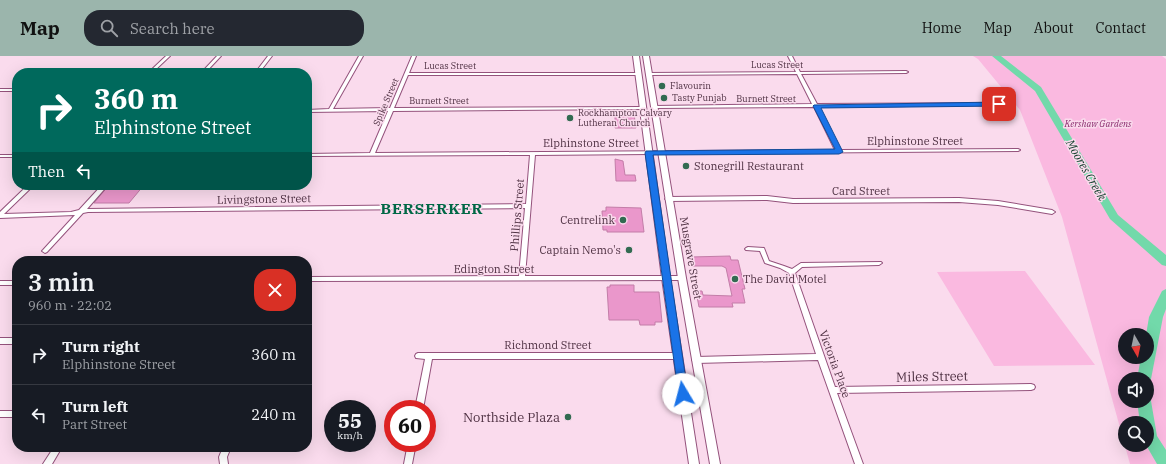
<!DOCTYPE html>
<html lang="en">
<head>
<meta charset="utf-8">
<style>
	body { margin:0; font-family:"IBM Plex Serif",serif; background:#242831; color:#f1f3f6; height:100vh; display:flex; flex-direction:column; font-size:15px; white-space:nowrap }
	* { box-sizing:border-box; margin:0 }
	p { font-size:13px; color:#9ea1a6 }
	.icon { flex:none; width:22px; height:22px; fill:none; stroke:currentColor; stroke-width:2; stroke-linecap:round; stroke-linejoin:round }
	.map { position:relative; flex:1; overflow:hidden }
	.panel { position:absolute; left:12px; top:200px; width:300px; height:196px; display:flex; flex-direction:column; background:#171b24; border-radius:16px; box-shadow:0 4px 16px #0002 }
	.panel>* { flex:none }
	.banner { position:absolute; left:12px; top:12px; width:300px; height:122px; border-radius:16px; box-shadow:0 4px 16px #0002; background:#00695c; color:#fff; overflow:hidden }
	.needle { width:26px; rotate:171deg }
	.buttons { position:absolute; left:1118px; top:272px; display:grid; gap:8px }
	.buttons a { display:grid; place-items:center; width:36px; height:36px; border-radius:50%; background:#171b24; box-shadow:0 4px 16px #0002; font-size:20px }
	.speed { position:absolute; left:324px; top:344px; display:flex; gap:8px; font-size:20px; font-weight:700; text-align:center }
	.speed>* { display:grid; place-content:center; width:52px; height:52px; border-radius:50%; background:#171b24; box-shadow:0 4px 16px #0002; line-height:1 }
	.speed small { font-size:10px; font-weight:400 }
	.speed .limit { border:6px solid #d22; background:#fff; color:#111 }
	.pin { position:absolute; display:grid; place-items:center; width:34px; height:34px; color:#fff; margin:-17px; border-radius:8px; box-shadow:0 2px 6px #0006 }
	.me { position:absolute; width:44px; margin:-22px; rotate:352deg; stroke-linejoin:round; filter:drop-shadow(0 0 3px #0008) }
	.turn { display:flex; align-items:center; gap:14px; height:84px; padding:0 16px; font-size:18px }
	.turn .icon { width:52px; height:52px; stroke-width:2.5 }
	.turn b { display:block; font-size:28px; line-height:34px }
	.then { display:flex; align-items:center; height:38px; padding:0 16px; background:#0003; gap:8px; font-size:15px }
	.round { display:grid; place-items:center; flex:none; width:42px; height:42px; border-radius:16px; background:#242831 }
	.head { display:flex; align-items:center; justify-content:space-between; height:68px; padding:0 16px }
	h1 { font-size:24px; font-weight:600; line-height:30px }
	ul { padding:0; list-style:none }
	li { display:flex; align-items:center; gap:12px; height:60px; padding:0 16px; border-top:1px solid #363941 }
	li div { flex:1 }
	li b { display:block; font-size:15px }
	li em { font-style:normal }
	header { display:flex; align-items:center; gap:24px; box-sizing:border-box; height:56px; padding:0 20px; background:#9bb5ac; color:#111 }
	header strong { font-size:19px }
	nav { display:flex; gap:22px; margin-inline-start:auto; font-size:14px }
	.search { width:280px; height:36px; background:#242831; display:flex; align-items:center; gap:10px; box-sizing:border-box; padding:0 14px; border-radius:16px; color:#9ea1a6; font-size:15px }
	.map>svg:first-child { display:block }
	.green { fill:#fab9e0; fill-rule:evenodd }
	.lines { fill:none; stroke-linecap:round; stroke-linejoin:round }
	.river { fill:#72d9aa; fill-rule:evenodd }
	.building { fill:#ea97cb; stroke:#c37da8 }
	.minor-casing { stroke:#94527c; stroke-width:2 }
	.major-casing { stroke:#94527c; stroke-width:2 }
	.minor { fill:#fff; fill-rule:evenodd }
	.major { fill:#fff; fill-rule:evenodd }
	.route { fill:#1a73e8; stroke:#114b97 }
	.poi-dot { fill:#326a51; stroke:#fadbed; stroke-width:1.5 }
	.labels { text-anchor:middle; stroke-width:3; stroke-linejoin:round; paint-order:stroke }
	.far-street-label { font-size:9px; fill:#4f3143; stroke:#fadbed }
	.far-poi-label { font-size:9px; fill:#4f3143; stroke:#fadbed; text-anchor:start }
	.far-park-label { font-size:9px; font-style:italic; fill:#8a2b6d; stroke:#fadbed }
	.street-label { font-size:11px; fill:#4f3143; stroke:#fadbed }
	.poi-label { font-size:11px; fill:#4f3143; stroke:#fadbed; text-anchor:start }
	.water-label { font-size:12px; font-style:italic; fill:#184431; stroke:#fadbed }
	.near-street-label { font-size:13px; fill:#4f3143; stroke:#fadbed }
	.near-poi-label { font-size:13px; fill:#4f3143; stroke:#fadbed; text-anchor:end }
	.district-label { font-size:15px; font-weight:bold; letter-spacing:1px; fill:#006846; stroke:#fadbed }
</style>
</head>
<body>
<header>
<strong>Map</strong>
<div class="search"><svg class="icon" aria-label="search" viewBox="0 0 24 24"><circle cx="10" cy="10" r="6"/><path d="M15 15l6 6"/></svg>Search here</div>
<nav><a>Home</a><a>Map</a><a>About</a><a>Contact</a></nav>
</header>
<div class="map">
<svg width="1166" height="408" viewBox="0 0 1166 408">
	<rect width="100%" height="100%" fill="#fadbed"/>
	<path class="green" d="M973,0H1162L1166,3V408H1130L1062,161L1020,54L978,3ZM1125,279H1147V301H1125ZM1125,323H1147V345H1125ZM1125,367H1147V389H1125Z
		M1025,215L1095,309L994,310L937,216Z"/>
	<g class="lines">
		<path class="river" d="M992,0H1001L1041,31L1118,159L1166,199V210L1162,209L1110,163L1035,35Z
			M1166,233V253L1163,261L1151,323L1147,328V323H1137L1141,301H1147V279H1146L1149,261L1162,235Z
			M1147,340L1149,341L1151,345L1157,380L1166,394V408H1157L1146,389H1147V367H1140L1137,345H1147Z"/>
	</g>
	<path class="building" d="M615,56H630L634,58L636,72H615Z
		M615,103L623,105L625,119H635L636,125H616Z
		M109,129H144L129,147H94Z
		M606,151L641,152L644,176H607V174H603L602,155H606Z
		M730,200L731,204H738L745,233H742L745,247H732L733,251H699L696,235H702L703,239L732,240L726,212L722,210H692L690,201Z
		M610,229H634V236H659L662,266H655V269H640L639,264H609L607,231H610Z"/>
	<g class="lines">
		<defs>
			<path id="minor" d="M166,0H170L152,17H148Z
				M217,0H221L205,17H201Z
				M268,0H272L259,17H255Z
				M359,0H363L333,53L390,52L412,0H416L409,17H638L640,18L638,19H408L394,52L644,51L646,52L644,53L393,55L375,97L835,94L814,51L654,52L652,51L654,50L812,48L797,18L649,19L647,18L649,17L796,16L788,0H792L800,16L906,15L908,16L906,17L801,18L817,48L999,47L1001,48L999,49L818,51L840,94L1018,93L1020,94L1018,95L535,99L525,220H682L685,222L682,224L307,225V221L519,220L525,152L88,156L83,157L47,196L45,197L42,195L43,194L75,159L0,162V156L28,129H34L4,158L71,156L79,154L102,129H108L87,153L526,148L530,99L307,100V98L370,97L388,55L307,56V54L329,53Z
				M0,33H17V35H0Z
				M0,99H17V101H0Z
				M767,140L793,143L959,142L998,145L1052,154L1055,156L1052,158L998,149L959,146L793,147L767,144L668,145L665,143L668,141Z
				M748,191L764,192L769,205L784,210L792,213L801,207L881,206L882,207L879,209L802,211L795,217L835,331L1031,328L1034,329L1035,331L1034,333L1031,334L837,337L863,408H855L818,304L696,307L694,306L692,304L694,302L696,301L816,298L789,217L780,212L765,207L760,195L746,194L745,193L746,192Z
				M0,225H17V229H0Z
				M0,282H17V288H0Z
				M418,297H678L680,298L681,300L680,302L678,303H432L423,353H415L425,303L416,302L415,300L416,298Z
				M0,355H17V361H0Z
				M408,387H416L412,408H404Z
				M54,391H62L52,408H43Z
				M223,391H231L227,401L228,408H220L219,401Z"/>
			<path id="major" d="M633,0H639L670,222L699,408H689L662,222Z
				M643,0H649L686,222L720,408H710L678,222Z"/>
		</defs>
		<use href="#minor" class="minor-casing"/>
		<use href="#major" class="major-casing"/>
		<use href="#minor" class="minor"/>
		<use href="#major" class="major"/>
	</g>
	<path class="route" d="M999,46L1001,47V50L821,52L843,96L839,98L653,99L688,338L687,341L683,343L679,341L645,97L646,95L835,93L813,50L814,49Z"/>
	<g class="poi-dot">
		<circle cx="662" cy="30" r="4"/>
		<circle cx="664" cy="42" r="4"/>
		<circle cx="570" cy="62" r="4"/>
		<circle cx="686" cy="110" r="4"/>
		<circle cx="623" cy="164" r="4"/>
		<circle cx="629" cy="194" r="4"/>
		<circle cx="735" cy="223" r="4"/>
		<circle cx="568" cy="361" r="4"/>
	</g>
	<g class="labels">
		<g class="far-street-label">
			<text x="777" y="12">Lucas Street</text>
			<text x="450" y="13">Lucas Street</text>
			<text x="766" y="46">Burnett Street</text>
			<text x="439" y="48">Burnett Street</text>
			<text transform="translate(386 46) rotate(-67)" y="3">Spike Street</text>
		</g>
		<g class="far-poi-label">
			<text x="670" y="33">Flavourin</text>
			<text x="672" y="45">Tasty Punjab</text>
			<text x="578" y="60">Rockhampton Calvary<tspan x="578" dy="10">Lutheran Church</tspan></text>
		</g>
		<g class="far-park-label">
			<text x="1098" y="71">Kershaw Gardens</text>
		</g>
		<g class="street-label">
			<text x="915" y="89">Elphinstone Street</text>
			<text x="591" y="91">Elphinstone Street</text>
			<text x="861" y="139">Card Street</text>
			<text transform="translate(264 143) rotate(-1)" y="4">Livingstone Street</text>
			<text transform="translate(517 159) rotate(-85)" y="4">Phillips Street</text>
			<text transform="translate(691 202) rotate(80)" y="4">Musgrave Street</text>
			<text x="494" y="217">Edington Street</text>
			<text x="548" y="293">Richmond Street</text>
			<text transform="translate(835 308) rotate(70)" y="4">Victoria Place</text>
		</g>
		<g class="poi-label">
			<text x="694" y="114">Stonegrill Restaurant</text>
			<text x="615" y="168" text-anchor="end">Centrelink</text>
			<text x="621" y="198" text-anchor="end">Captain Nemo's</text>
			<text x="743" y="227">The David Motel</text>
		</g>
		<g class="water-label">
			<text transform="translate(1086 114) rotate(60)" y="4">Moores Creek</text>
		</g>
		<g class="near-street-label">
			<text transform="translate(932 320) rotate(-1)" y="5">Miles Street</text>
		</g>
		<g class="near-poi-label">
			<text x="560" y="366">Northside Plaza</text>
		</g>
		<g class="district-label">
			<text x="432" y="158">BERSERKER</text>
		</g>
	</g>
</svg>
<div class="buttons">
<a><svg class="needle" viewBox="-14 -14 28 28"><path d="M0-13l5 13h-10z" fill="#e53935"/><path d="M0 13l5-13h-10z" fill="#9ea1a6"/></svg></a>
<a><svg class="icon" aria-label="sound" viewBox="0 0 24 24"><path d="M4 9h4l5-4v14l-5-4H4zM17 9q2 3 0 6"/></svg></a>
<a><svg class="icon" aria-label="search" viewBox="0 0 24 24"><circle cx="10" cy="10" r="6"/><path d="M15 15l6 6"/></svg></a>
</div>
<div class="speed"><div>55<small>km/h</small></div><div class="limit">60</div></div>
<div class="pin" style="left:999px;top:48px;background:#d93025"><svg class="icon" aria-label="arrive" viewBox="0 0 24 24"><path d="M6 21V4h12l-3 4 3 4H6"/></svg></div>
<svg class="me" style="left:683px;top:338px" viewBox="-20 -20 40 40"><circle r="19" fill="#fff"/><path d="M0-13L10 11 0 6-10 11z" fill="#1a73e8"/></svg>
<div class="banner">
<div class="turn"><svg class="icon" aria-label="right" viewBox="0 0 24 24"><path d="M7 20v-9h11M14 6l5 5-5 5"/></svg><div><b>360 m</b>Elphinstone Street</div></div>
<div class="then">Then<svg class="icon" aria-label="left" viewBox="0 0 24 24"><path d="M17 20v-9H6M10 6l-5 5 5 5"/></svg></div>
</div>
<section class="panel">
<div class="head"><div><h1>3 min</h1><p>960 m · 22:02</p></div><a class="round" style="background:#d93025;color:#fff"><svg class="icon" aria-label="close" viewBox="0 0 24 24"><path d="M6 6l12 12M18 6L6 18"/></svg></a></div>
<ul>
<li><svg class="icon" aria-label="right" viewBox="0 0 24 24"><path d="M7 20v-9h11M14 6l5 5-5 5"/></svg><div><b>Turn right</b><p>Elphinstone Street</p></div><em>360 m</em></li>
<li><svg class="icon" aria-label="left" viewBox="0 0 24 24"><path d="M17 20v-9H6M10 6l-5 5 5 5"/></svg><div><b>Turn left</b><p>Part Street</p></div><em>240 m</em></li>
</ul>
</section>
</div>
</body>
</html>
